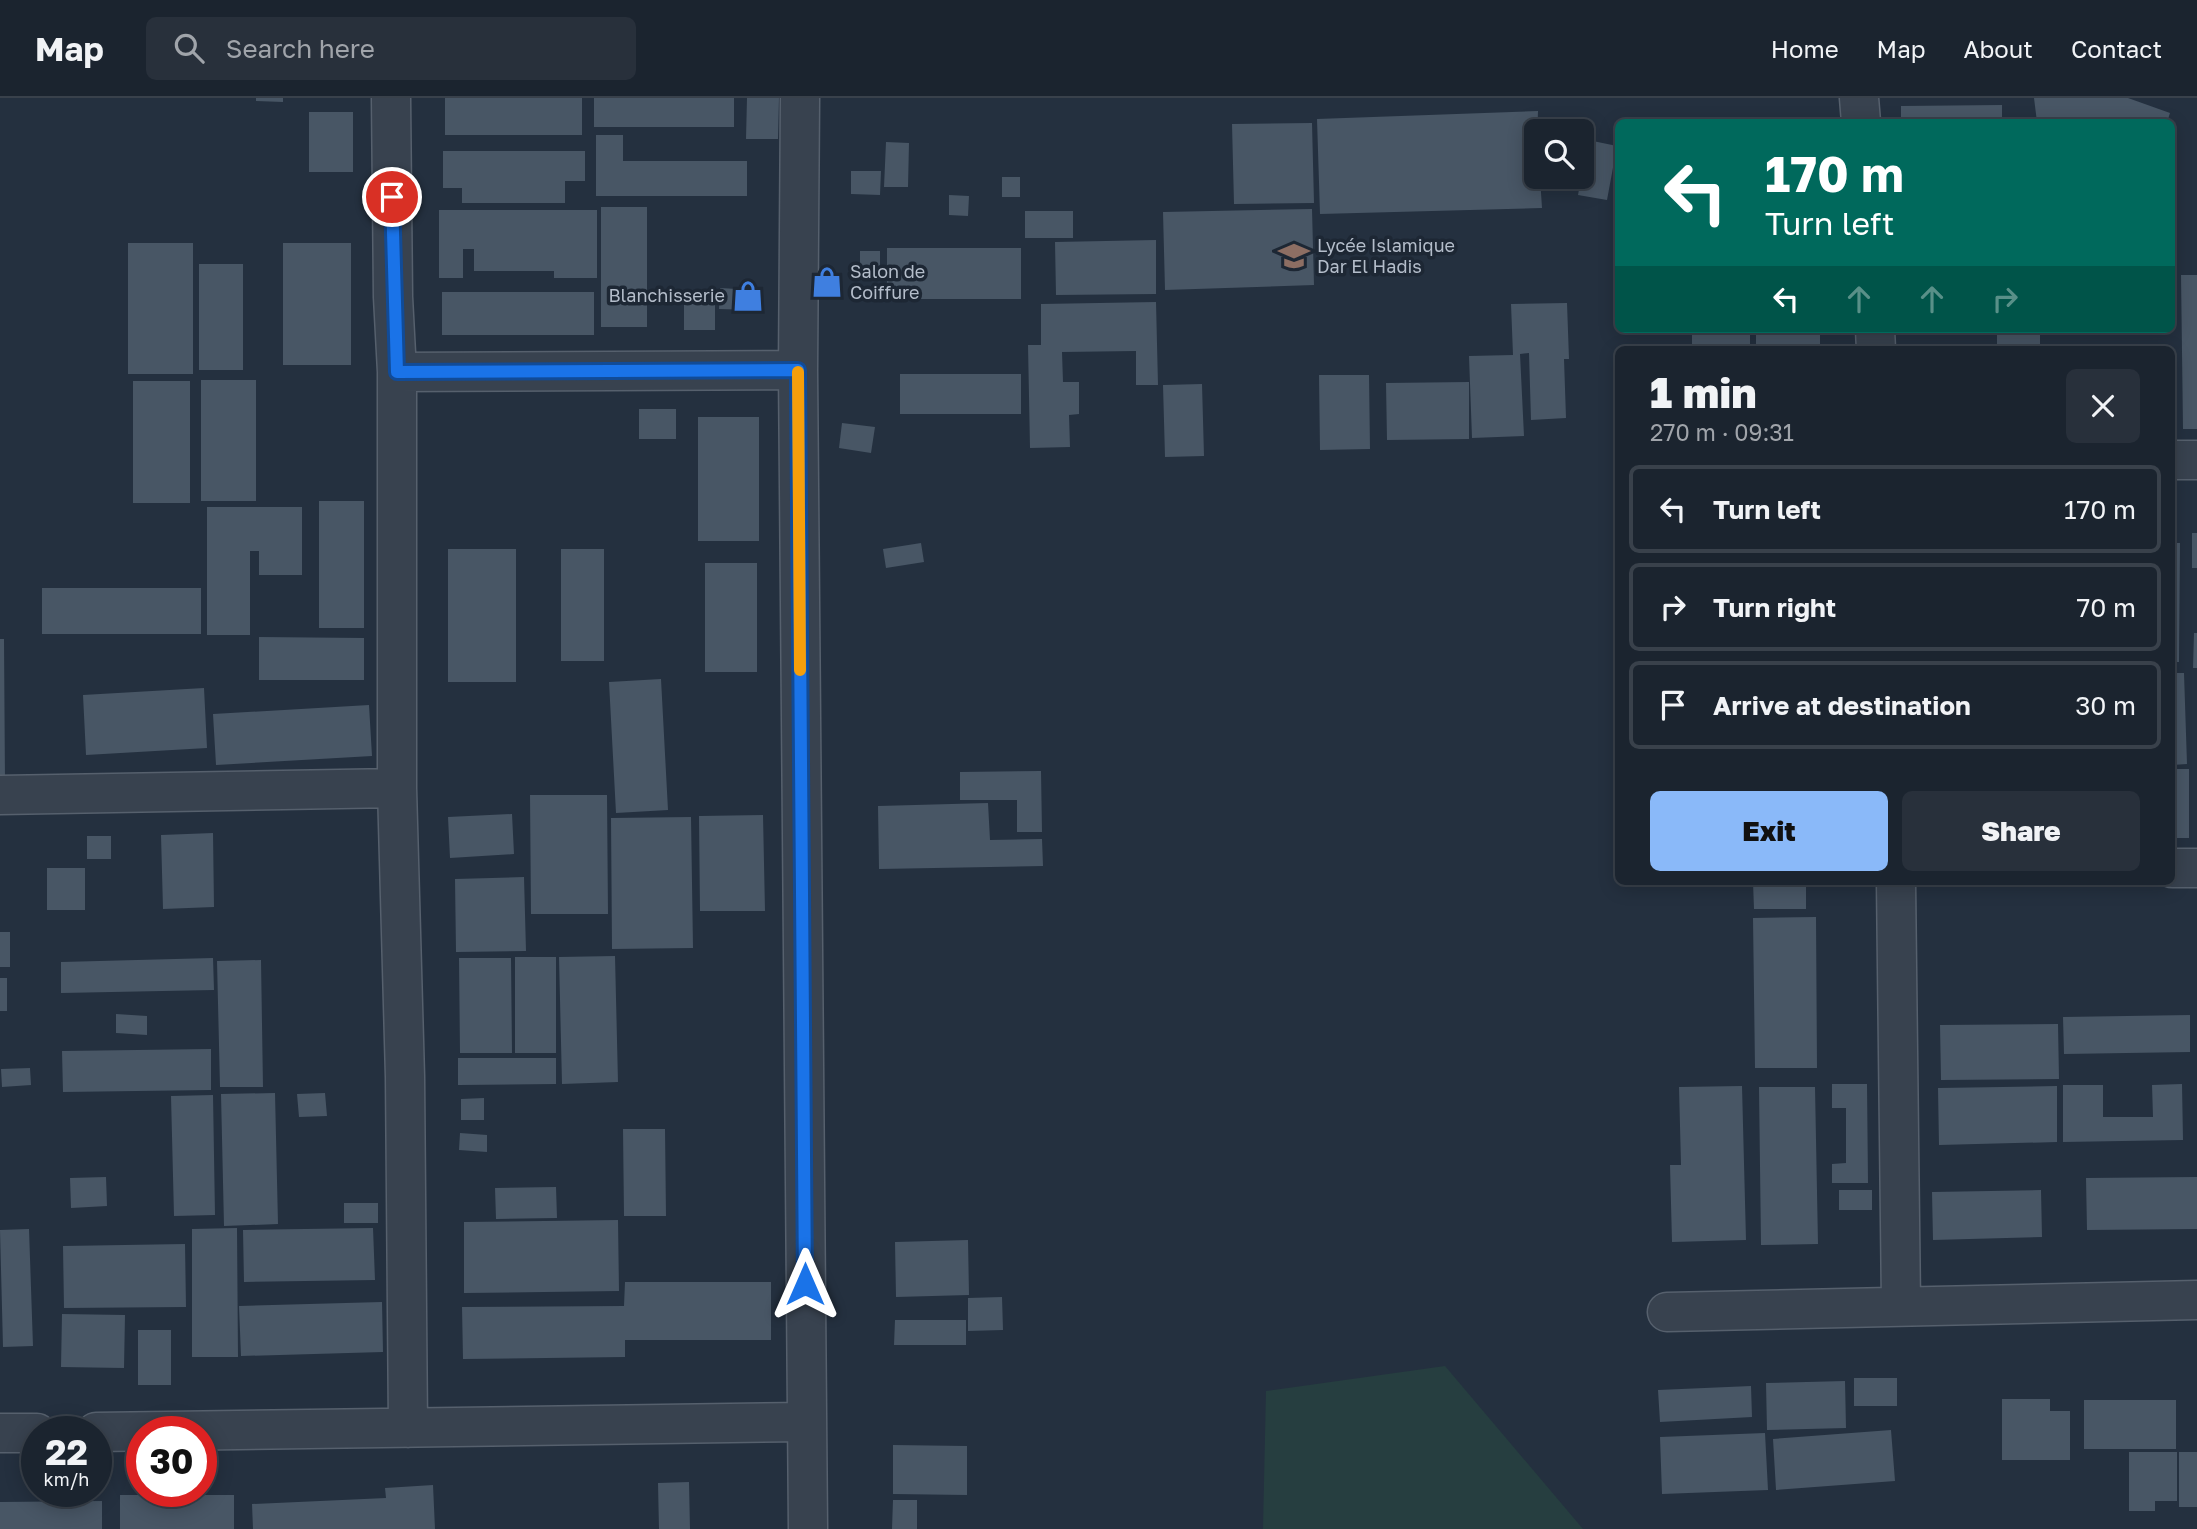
<!DOCTYPE html>
<html lang="en">
<head>
<meta charset="utf-8">
<style>
	body { margin:0; font-family:"Golos Text",sans-serif; background:#28303b; color:#f1f3f6; height:100vh; display:flex; flex-direction:column; font-size:26px; white-space:nowrap }
	* { box-sizing:border-box; margin:0 }
	p { font-size:23px; color:#a0a4aa }
	.icon { flex:none; width:38px; height:38px; fill:none; stroke:currentColor; stroke-width:2; stroke-linecap:round; stroke-linejoin:round }
	.map { position:relative; flex:1; overflow:hidden }
	.drawer { position:absolute; left:1615px; top:248px; width:560px; height:539px; display:flex; flex-direction:column; background:#1b242f; border-radius:10px; box-shadow:0 4px 18px #0003,0 0 0 2px #39414b }
	.drawer>* { flex:none }
	.guide { position:absolute; left:1615px; top:21px; width:560px; height:214px; border-radius:10px; box-shadow:0 4px 18px #0003,0 0 0 2px #39414b; background:#00695c; color:#fff; overflow:hidden }
	.tools { position:absolute; left:1524px; top:21px; display:grid; gap:14px }
	.tools a { display:grid; place-items:center; width:70px; height:70px; border-radius:10px; background:#1b242f; box-shadow:0 4px 18px #0003,0 0 0 2px #39414b; font-size:35px }
	.speed { position:absolute; left:21px; top:1318px; display:flex; gap:14px; font-size:35px; font-weight:700; text-align:center }
	.speed>* { display:grid; place-content:center; width:91px; height:91px; border-radius:50%; background:#1b242f; box-shadow:0 4px 18px #0003,0 0 0 2px #39414b; line-height:1 }
	.speed small { font-size:18px; font-weight:400 }
	.speed .limit { border:10px solid #d22; background:#fff; color:#111 }
	.pin { position:absolute; display:grid; place-items:center; width:60px; height:60px; color:#fff; margin:-30px; border:4px solid #fff; border-radius:50%; box-shadow:0 2px 7px #0007 }
	.me { position:absolute; width:77px; margin:-38px; rotate:0deg; stroke-linejoin:round; filter:drop-shadow(0 0 5px #0008) }
	.turn { display:flex; align-items:center; gap:24px; height:147px; padding:0 35px; font-size:32px }
	.turn .icon { width:91px; height:91px; stroke-width:2.5 }
	.turn b { display:block; font-size:49px; line-height:60px }
	.lanes { display:flex; align-items:center; height:66px; padding:0 35px; background:#0003; justify-content:center; gap:35px; direction:ltr }
	.lanes .off { opacity:.35 }
	.round { display:grid; place-items:center; flex:none; width:74px; height:74px; border-radius:10px; background:#28303b }
	.overview { display:flex; align-items:center; justify-content:space-between; height:119px; padding:0 35px }
	h1 { font-size:42px; font-weight:800; line-height:52px }
	.button { display:flex; gap:14px; margin-top:auto; padding:14px 35px }
	.button a { flex:1; height:80px; border-radius:10px; background:#8ab9f9; color:#111; font-size:28px; font-weight:800; line-height:80px; text-align:center }
	.button a+a { background:#28303b; color:#f1f3f6 }
	ul { padding:0; list-style:none }
	li { display:flex; align-items:center; gap:21px; height:88px; margin:0 14px 10px; padding:0 21px; border:4px solid #39414b; border-radius:10px }
	li div { flex:1 }
	li b { display:block; font-size:26px }
	li em { font-style:normal }
	header { display:flex; align-items:center; gap:42px; box-sizing:border-box; height:98px; padding:0 35px; background:#1b242f; border-bottom:2px solid #39414b }
	header strong { font-size:33px }
	nav { display:flex; gap:38px; margin-inline-start:auto; font-size:24px }
	.search { width:490px; height:63px; background:#28303b; display:flex; align-items:center; gap:18px; box-sizing:border-box; padding:0 24px; border-radius:10px; color:#a0a4aa; font-size:26px }
	.map>svg:first-child { display:block }
	.green { fill:#263e40 }
	.building { fill:#485665 }
	.lines { fill:none; stroke-linecap:round; stroke-linejoin:round }
	.minor-casing { stroke:#56606d; stroke-width:41 }
	.minor { stroke:#38424f; stroke-width:38 }
	.route-casing { stroke:#114b97; stroke-width:18 }
	.route { stroke:#1a73e8; stroke-width:12 }
	.slow { stroke:#f59e0b; stroke-width:12 }
	.labels { text-anchor:middle; stroke-width:7; stroke-linejoin:round; paint-order:stroke }
	.poi-label { font-size:18px; fill:#b4bdca; stroke:#1d2734; text-anchor:start }
</style>
</head>
<body>
<header>
<strong>Map</strong>
<div class="search"><svg class="icon" aria-label="search" viewBox="0 0 24 24"><circle cx="10" cy="10" r="6"/><path d="M15 15l6 6"/></svg>Search here</div>
<nav><a>Home</a><a>Map</a><a>About</a><a>Contact</a></nav>
</header>
<div class="map">
<svg width="2197" height="1431" viewBox="0 0 2197 1431">
	<rect width="100%" height="100%" fill="#24303f"/>
	<path class="green" d="M1445,1268L1583,1431H1263L1266,1293Z"/>
	<path class="building" d="M256,0H283V4L256,3Z
		M445,0H582V37H445Z
		M594,0H734V29H594Z
		M747,0H779L778,41H746Z
		M2034,0H2128L2170,15L2167,24H2037Z
		M2002,7V24H1901V8Z
		M1538,13L1536,79H1540L1542,110L1320,116L1317,21Z
		M309,14H353V74H309Z
		M1312,25L1314,105L1234,106L1232,26Z
		M596,37H623V63H747V98H596Z
		M1588,42L1617,48L1607,102L1578,97Z
		M886,44L909,45L908,89H884Z
		M443,53H585V83H565V105H462V90H443Z
		M851,73H881L880,97L851,96Z
		M1002,79H1020V99H1002Z
		M949,97L969,98L968,118L949,117Z
		M601,109H647V229H601Z
		M1312,111L1314,187L1165,192L1163,114Z
		M439,112H597V180H554V173H474V151H463V180H439Z
		M1025,113H1073V140H1025Z
		M1156,142V196L1056,197L1055,144Z
		M128,145H193V276H128Z
		M283,145H351V267H283Z
		M887,150H1021V201H887Z
		M860,153H880V171H860Z
		M199,166H243V272H199Z
		M2181,177H2197V331H2183Z
		M720,190L754,192L753,212L719,211Z
		M442,194H594V237H442Z
		M1156,204L1158,287H1136V253L1062,254L1063,284H1079V316L1069,317L1070,349L1030,350L1028,247H1041V206Z
		M1567,205L1569,261H1564L1566,320L1531,322L1529,255L1520,256L1524,338L1472,340L1469,258L1513,257L1511,206Z
		M684,206H715V232H684Z
		M1997,231H2040V252H1997Z
		M1756,235H1820V252H1756Z
		M1692,237H1750V252H1692Z
		M900,276H1021V316H900Z
		M1319,277H1369L1370,351L1320,352Z
		M201,282H256V403H201Z
		M133,283H190V405H133Z
		M1469,284V341L1387,342L1386,285Z
		M1202,286L1204,358L1165,359L1163,287Z
		M639,311H676V341H639Z
		M698,319H759V443H698Z
		M842,325L875,329L871,355L839,350Z
		M319,403H364V530H319Z
		M207,409H302V477H259V453H250V537H207Z
		M2192,435H2197V470H2192Z
		M921,445L924,464L886,470L883,451Z
		M2172,445H2180L2179,564H2172Z
		M448,451H516V584H448Z
		M561,451H604V563H561Z
		M705,465H757V574H705Z
		M42,490H201V536H42Z
		M2194,535H2197V570H2193Z
		M259,539L364,540V582H259Z
		M0,541H4L5,684H0Z
		M2172,575H2184L2187,666L2172,667Z
		M661,581L668,712L616,715L609,584Z
		M204,590L207,650L86,657L83,597Z
		M369,607L372,658L216,667L213,616Z
		M2172,671H2189V740H2172Z
		M1041,673L1042,734H1017V702H960V674Z
		M530,697H607L608,816H531Z
		M988,705L990,742L1042,741L1043,768L879,771L878,708Z
		M512,716L514,756L450,760L448,719Z
		M763,717L765,813H700L699,718Z
		M691,719L693,850L612,851L611,720Z
		M213,735L214,809L163,811L161,737Z
		M87,738H111V761H87Z
		M47,770H85V812H47Z
		M524,779L526,853L456,854L455,781Z
		M1753,784H1806V811H1754Z
		M1816,819L1817,970H1755L1753,820Z
		M0,834H10V869H0Z
		M615,858L618,984L562,986L559,859Z
		M515,859H556V955H515Z
		M213,860L214,892L61,895V864Z
		M459,860H511L512,955H460Z
		M261,862L263,989H220L217,863Z
		M0,880H7V913H0Z
		M116,916L147,918V937L116,935Z
		M2190,917V954L2064,956L2063,919Z
		M2058,926L2059,981L1941,982L1940,927Z
		M211,951V992L63,994L62,953Z
		M458,960H556V986L458,987Z
		M30,970L31,987L2,989L1,971Z
		M1832,986H1867L1868,1085H1832V1066L1846,1065V1010H1832Z
		M2182,986L2183,1042L2063,1044V987H2103V1019H2153L2152,987Z
		M1742,988L1746,1142L1672,1144L1670,1067H1681L1679,989Z
		M2057,988V1044L1939,1047L1938,990Z
		M1759,989H1815L1818,1146L1761,1147Z
		M275,995L278,1126L224,1128L221,996Z
		M325,995L327,1018L299,1019L297,996Z
		M213,997L215,1117L174,1118L171,998Z
		M484,1000V1022H461V1001Z
		M623,1031H665L666,1118H624Z
		M460,1035L487,1037V1054L459,1052Z
		M106,1079L107,1108L71,1110L70,1080Z
		M2197,1079V1131L2087,1132L2086,1080Z
		M556,1089L557,1120L496,1121L495,1090Z
		M1839,1092H1872V1112H1839Z
		M2041,1092L2042,1139L1933,1142L1932,1094Z
		M344,1105H378V1125H344Z
		M618,1122L619,1193L464,1195V1124Z
		M237,1130L238,1259H192V1131Z
		M373,1130L375,1182L244,1184L243,1132Z
		M29,1131L33,1248L3,1249L0,1132Z
		M968,1142L969,1197L896,1199L895,1144Z
		M185,1146L186,1209L64,1210L63,1148Z
		M625,1184H771V1242H625V1259L463,1261L462,1209L624,1208Z
		M1002,1199L1003,1232L968,1233V1200Z
		M382,1204L383,1254L241,1258L239,1208Z
		M62,1216L125,1217L124,1270L61,1269Z
		M895,1222H966V1247H894Z
		M138,1232H171V1287H138Z
		M1854,1280H1897V1308H1854Z
		M1845,1283L1846,1330L1767,1332L1766,1285Z
		M1751,1288L1752,1319L1660,1324L1658,1292Z
		M2002,1301H2050V1313H2070V1362H2002Z
		M2084,1302H2176V1351H2084Z
		M1891,1332L1895,1383L1776,1392L1773,1341Z
		M1765,1335L1768,1392L1662,1396L1660,1339Z
		M893,1347L967,1348V1397L893,1396Z
		M2129,1354H2177V1403H2155V1413H2129Z
		M2179,1354H2197V1409H2179Z
		M689,1384L690,1431H659L658,1385Z
		M433,1387L435,1431H253L252,1406L386,1400L385,1390Z
		M120,1397H234V1431H120Z
		M893,1402H917V1431H892Z
		M102,1403V1431H0V1404Z"/>
	<g class="lines">
		<defs>
			<path id="minor" d="M391,0L393,199L397,274V690L405,979L408,1330
				M800,0L798,272L808,1431
				M1859,0L1861,24
				M1875,231L1876,252
				M397,274L798,272
				M2172,362H2197
				M0,697L397,690
				M2172,770H2197
				M1896,784L1901,1208
				M1667,1214L2197,1202
				M96,1334L806,1324
				M0,1335H37"/>
		</defs>
		<use href="#minor" class="minor-casing"/>
		<use href="#minor" class="minor"/>
	</g>
	<g class="lines">
		<defs>
			<path id="route" d="M392,99L397,274L798,272L805,1186"/>
		</defs>
		<use href="#route" class="route-casing"/>
		<use href="#route" class="route"/>
		<path class="slow" d="M798,274L800,572"/>
	</g>
	<defs>
		<symbol id="university-bare" viewBox="-9 -9 18 18"><path d="M0-5L7-2L0 1L-7-2ZM-4 1L0 2.5L4 1V4Q0 6-4 4Z" fill="#8d6e63" stroke="#1d2734" stroke-width="2.5" paint-order="stroke"/></symbol>
		<symbol id="shop-bare" viewBox="-9 -9 18 18"><path d="M-5-2.5h2.3a2.7 3.5 0 0 1 5.4 0H5L5.5 6h-11ZM-1.5-2.5h3a1.5 2.3 0 0 0-3 0Z" fill="#3f7fe0" stroke="#1d2734" stroke-width="2.5" paint-order="stroke"/></symbol>
	</defs>
	<g fill-rule="evenodd">
		<use href="#university-bare" x="1272" y="136" width="44" height="44"/>
		<use href="#shop-bare" x="805" y="162" width="44" height="44"/>
		<use href="#shop-bare" x="726" y="176" width="44" height="44"/>
	</g>
	<g class="labels">
		<g class="poi-label">
			<text x="1317" y="154">Lycée Islamique<tspan x="1317" dy="21">Dar El Hadis</tspan></text>
			<text x="850" y="180">Salon de<tspan x="850" dy="21">Coiffure</tspan></text>
			<text x="725" y="204" text-anchor="end">Blanchisserie</text>
		</g>
	</g>
</svg>
<div class="tools">
<a><svg class="icon" aria-label="search" viewBox="0 0 24 24"><circle cx="10" cy="10" r="6"/><path d="M15 15l6 6"/></svg></a>
</div>
<div class="speed"><div>22<small>km/h</small></div><div class="limit">30</div></div>
<div class="pin" style="left:392px;top:99px;background:#d93025"><svg class="icon" aria-label="arrive" viewBox="0 0 24 24"><path d="M6 21V4h12l-3 4 3 4H6"/></svg></div>
<svg class="me" style="left:805px;top:1186px" viewBox="-20 -20 40 40"><path d="M0-17L14 15 0 8-14 15z" fill="#1a73e8" stroke="#fff" stroke-width="4"/></svg>
<div class="guide">
<div class="turn"><svg class="icon" aria-label="left" viewBox="0 0 24 24"><path d="M17 20v-9H6M10 6l-5 5 5 5"/></svg><div><b>170 m</b>Turn left</div></div>
<div class="lanes"><svg class="icon" aria-label="left" viewBox="0 0 24 24"><path d="M17 20v-9H6M10 6l-5 5 5 5"/></svg><svg class="icon off" aria-label="ahead" viewBox="0 0 24 24"><path d="M12 20V5M6 11l6-6 6 6"/></svg><svg class="icon off" aria-label="ahead" viewBox="0 0 24 24"><path d="M12 20V5M6 11l6-6 6 6"/></svg><svg class="icon off" aria-label="right" viewBox="0 0 24 24"><path d="M7 20v-9h11M14 6l5 5-5 5"/></svg></div>
</div>
<section class="drawer">
<div class="overview"><div><h1>1 min</h1><p>270 m · 09:31</p></div><a class="round"><svg class="icon" aria-label="close" viewBox="0 0 24 24"><path d="M6 6l12 12M18 6L6 18"/></svg></a></div>
<ul>
<li><svg class="icon" aria-label="left" viewBox="0 0 24 24"><path d="M17 20v-9H6M10 6l-5 5 5 5"/></svg><div><b>Turn left</b></div><em>170 m</em></li>
<li><svg class="icon" aria-label="right" viewBox="0 0 24 24"><path d="M7 20v-9h11M14 6l5 5-5 5"/></svg><div><b>Turn right</b></div><em>70 m</em></li>
<li><svg class="icon" aria-label="arrive" viewBox="0 0 24 24"><path d="M6 21V4h12l-3 4 3 4H6"/></svg><div><b>Arrive at destination</b></div><em>30 m</em></li>
</ul>
<div class="button"><a>Exit</a><a>Share</a></div>
</section>
</div>
</body>
</html>
